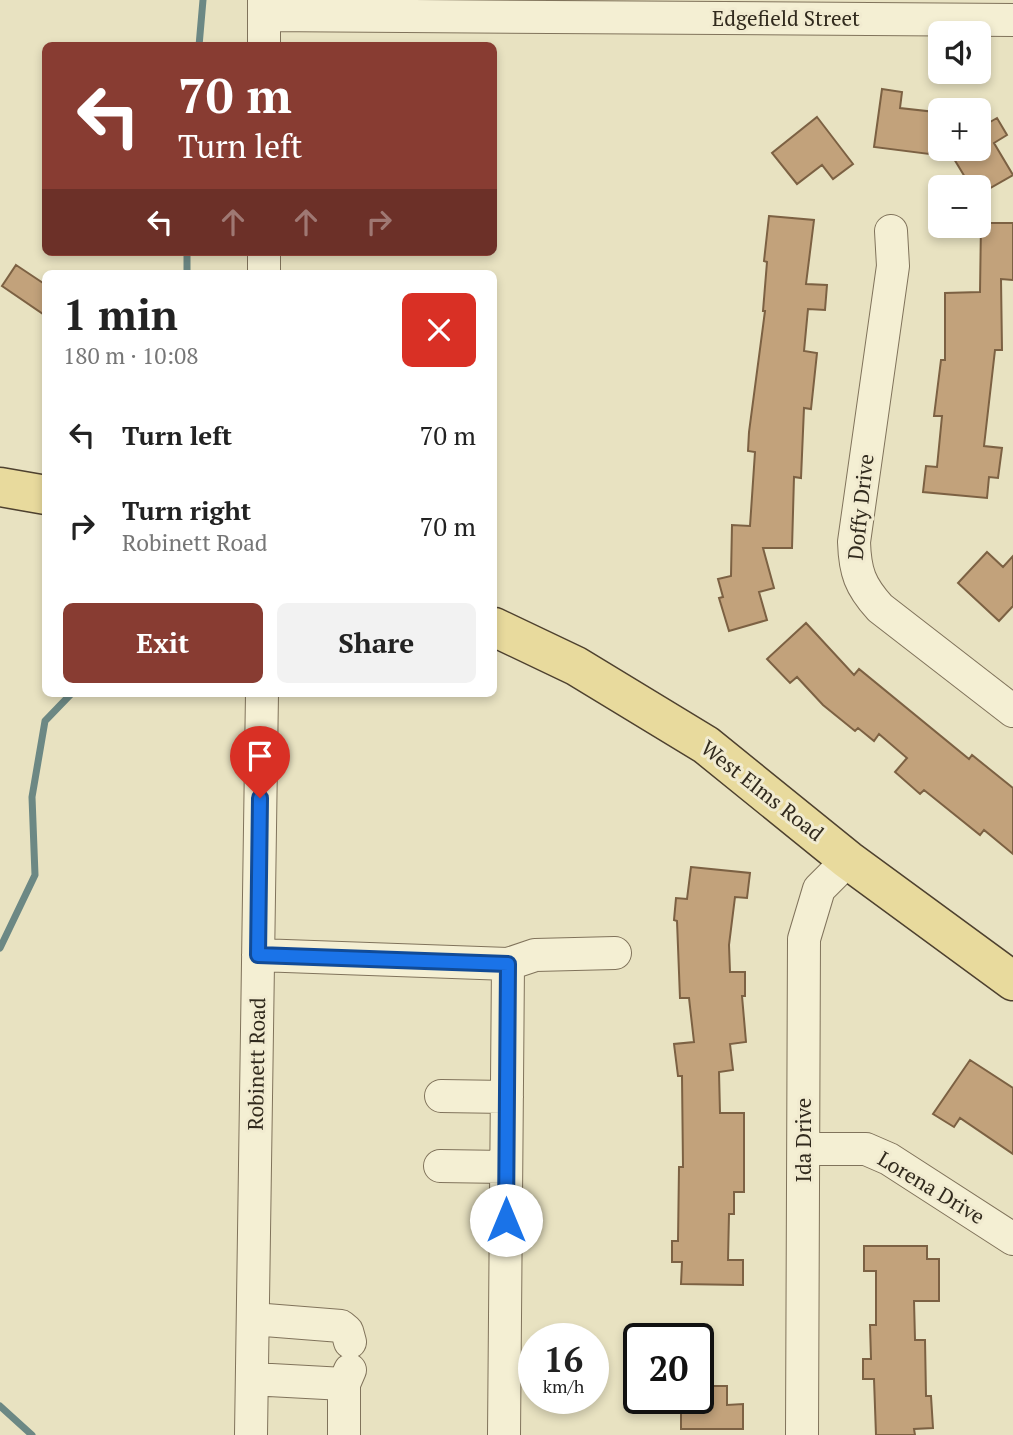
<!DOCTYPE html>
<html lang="en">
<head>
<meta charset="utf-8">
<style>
	body { margin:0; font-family:"PT Serif",serif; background:#f2f2f2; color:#222; height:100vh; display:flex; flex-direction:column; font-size:26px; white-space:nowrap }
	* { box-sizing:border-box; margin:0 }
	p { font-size:23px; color:#767676 }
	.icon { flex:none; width:38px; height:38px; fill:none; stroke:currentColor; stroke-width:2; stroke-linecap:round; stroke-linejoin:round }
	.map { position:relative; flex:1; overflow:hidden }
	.details { position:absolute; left:42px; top:270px; width:455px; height:427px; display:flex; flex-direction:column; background:#fff; border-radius:10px; box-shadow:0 4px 10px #0003 }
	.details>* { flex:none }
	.top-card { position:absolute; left:42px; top:42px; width:455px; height:214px; border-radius:10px; box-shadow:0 4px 10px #0003; background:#883c32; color:#fff; overflow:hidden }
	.tools { position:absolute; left:928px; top:21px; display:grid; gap:14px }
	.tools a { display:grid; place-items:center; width:63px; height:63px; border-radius:10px; background:#fff; box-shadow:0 4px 10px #0003; font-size:35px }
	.speed { position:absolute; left:518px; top:1323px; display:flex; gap:14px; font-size:35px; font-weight:700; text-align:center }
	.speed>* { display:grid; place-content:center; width:91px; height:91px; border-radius:50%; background:#fff; box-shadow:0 4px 10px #0003; line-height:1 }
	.speed small { font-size:18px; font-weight:400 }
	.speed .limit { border:4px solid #111; border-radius:10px; background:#fff; color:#111 }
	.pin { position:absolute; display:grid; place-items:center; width:60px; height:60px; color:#fff; margin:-72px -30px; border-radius:50% 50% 50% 0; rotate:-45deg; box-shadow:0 0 7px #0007 }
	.pin .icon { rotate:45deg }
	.me { position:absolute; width:77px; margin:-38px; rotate:0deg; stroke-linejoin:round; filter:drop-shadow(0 0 5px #0008) }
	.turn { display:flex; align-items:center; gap:24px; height:147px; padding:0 21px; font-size:32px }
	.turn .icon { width:91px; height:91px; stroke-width:2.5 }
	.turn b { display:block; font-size:49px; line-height:60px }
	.lanes { display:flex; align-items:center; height:66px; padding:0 21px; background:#0003; justify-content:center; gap:35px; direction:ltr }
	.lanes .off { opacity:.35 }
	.round { display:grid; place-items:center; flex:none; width:74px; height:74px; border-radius:10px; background:#f2f2f2 }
	.head { display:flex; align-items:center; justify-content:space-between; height:119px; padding:0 21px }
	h1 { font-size:42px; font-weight:700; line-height:52px }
	.action { display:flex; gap:14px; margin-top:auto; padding:14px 21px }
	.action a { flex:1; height:80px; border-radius:10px; background:#883c32; color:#fff; font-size:28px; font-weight:700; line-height:80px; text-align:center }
	.action a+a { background:#f2f2f2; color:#222 }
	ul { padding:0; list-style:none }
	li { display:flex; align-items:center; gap:21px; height:91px; padding:0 21px }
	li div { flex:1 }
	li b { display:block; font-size:26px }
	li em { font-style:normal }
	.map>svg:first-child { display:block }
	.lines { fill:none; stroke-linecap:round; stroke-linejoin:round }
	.stream { stroke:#6c8884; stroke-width:7 }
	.building { fill:#c2a27b; stroke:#7c6143; stroke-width:2 }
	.minor-casing { stroke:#80735b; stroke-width:34 }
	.major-casing { stroke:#4e412f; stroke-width:41 }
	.minor { stroke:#f4efd3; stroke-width:32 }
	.major { stroke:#e8da9d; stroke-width:38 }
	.route-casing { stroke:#114b97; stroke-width:18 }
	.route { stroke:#1a73e8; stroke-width:12 }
	.labels { text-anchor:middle; stroke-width:6; stroke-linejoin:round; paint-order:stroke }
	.street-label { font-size:21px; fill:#312a1d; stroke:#f1ebd0 }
</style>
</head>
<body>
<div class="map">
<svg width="1013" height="1435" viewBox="0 0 1013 1435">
	<rect width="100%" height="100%" fill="#e8e2c1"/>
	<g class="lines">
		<path class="stream" d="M199,46L203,0
			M187,273V252
			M0,948L35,875L32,797L45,721L72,693
			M0,1406L32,1435"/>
	</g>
	<path class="building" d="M882,89L902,92L900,108L935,112L929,154L874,147Z
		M817,117L853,164L833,179L822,165L797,184L772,153Z
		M978,117L983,126L997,118L1007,135L994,143L1013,175L978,195V187H971L948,149H978Z
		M769,216L814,220L806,284L827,285L825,310L808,309L804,351L817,353L811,409L804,408L801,478L794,477L792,548H763L774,588L759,592L767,620L729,631L719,598L723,597L718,579L731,576L732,525L750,526L755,452L748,451L749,432L765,311H763L767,262L764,261Z
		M981,223H1013V280L1001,279L1002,350H995L984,446L1002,448L998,478L989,477L987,498L923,492L926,466L937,467L942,416H934L941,360H945V293L980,292Z
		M16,265L46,285V316L2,286Z
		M987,552L1003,567L1013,556V606L999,621L958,583Z
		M806,623L854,675L859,669L969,759L972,755L1013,788V854L984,830L980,835L924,790L920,794L895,772L907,758L879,734L874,741L858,728L855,731L823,705L797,677L790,683L767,659Z
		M691,867L750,873L747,898L735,897L729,945L730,972H745V996H742L746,1042L730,1044L733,1070L719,1072L720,1113H744V1192H734V1214H729L728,1260H743V1285L681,1284L682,1262H672V1241H678L679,1167H683L682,1076H678L674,1044L694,1042L689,998H680L677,921L674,920L676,898L687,899Z
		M970,1060L1013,1088V1154L960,1118L954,1127L933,1114Z
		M864,1246H927V1259H939V1301H914L915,1340H925L926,1396H931L933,1428L914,1429L915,1435H876L874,1379H863V1359H871L870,1325H876V1271H864Z
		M698,1386H727V1405L743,1404V1429H681V1398H698Z"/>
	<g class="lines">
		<defs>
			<path id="minor" d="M264,0V46
				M264,15L1013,20
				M891,231L893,266L854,542C855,572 860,586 880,608L1013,711
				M264,252V273
				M258,955L508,964L504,1435
				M508,964L535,955L615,953
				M441,1096L507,1097
				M804,1149H866L889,1159L1013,1239
				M440,1166L506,1167
				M253,1319L341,1326L347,1331L350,1342
				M252,1379L344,1384
				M251,1435L262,693
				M344,1435V1384L350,1370
				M802,1435L804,939L819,889L848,860"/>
			<path id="major" d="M0,487L46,495
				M494,627L576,666L706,745L848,860L1013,981"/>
		</defs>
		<use href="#minor" class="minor-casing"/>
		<use href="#major" class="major-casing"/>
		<use href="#minor" class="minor"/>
		<use href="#major" class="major"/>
	</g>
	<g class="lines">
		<defs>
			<path id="route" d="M260,798L258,955L508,964L506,1220"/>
		</defs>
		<use href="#route" class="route-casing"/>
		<use href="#route" class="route"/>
	</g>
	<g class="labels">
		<g class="street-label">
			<text x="786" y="26">Edgefield Street</text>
			<text transform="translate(861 507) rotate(-84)" y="7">Doffy Drive</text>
			<text transform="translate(762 791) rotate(38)" y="7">West Elms Road</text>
			<text transform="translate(257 1064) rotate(-89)" y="7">Robinett Road</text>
			<text transform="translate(804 1140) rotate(-90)" y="7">Ida Drive</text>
			<text transform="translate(931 1188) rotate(31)" y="7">Lorena Drive</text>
		</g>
	</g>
</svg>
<div class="tools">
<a><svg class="icon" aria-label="sound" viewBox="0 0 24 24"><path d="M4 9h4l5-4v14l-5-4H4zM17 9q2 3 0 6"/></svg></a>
<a>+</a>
<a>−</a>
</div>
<div class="speed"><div>16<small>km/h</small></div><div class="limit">20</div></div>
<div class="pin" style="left:260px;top:798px;background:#d93025"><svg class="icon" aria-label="arrive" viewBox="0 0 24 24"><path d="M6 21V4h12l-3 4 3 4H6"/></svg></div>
<svg class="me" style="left:506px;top:1220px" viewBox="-20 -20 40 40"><circle r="19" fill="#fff"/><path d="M0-13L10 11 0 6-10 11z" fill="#1a73e8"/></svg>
<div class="top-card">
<div class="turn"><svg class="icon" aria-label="left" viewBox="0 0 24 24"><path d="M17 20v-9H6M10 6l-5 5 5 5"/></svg><div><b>70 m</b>Turn left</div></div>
<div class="lanes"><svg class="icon" aria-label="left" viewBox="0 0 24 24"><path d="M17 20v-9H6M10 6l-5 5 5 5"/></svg><svg class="icon off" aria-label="ahead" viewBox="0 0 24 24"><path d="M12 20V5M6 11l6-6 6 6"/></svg><svg class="icon off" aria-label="ahead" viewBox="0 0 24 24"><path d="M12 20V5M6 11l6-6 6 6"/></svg><svg class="icon off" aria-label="right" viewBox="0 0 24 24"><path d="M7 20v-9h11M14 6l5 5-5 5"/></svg></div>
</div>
<section class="details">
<div class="head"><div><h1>1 min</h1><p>180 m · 10:08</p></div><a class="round" style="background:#d93025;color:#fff"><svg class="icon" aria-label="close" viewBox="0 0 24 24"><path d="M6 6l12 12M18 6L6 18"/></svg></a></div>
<ul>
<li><svg class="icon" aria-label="left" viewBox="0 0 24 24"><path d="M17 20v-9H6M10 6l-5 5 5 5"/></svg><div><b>Turn left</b></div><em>70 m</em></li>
<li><svg class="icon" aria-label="right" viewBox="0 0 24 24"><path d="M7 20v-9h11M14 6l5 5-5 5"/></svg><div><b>Turn right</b><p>Robinett Road</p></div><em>70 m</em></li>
</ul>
<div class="action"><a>Exit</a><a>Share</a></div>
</section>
</div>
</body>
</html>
